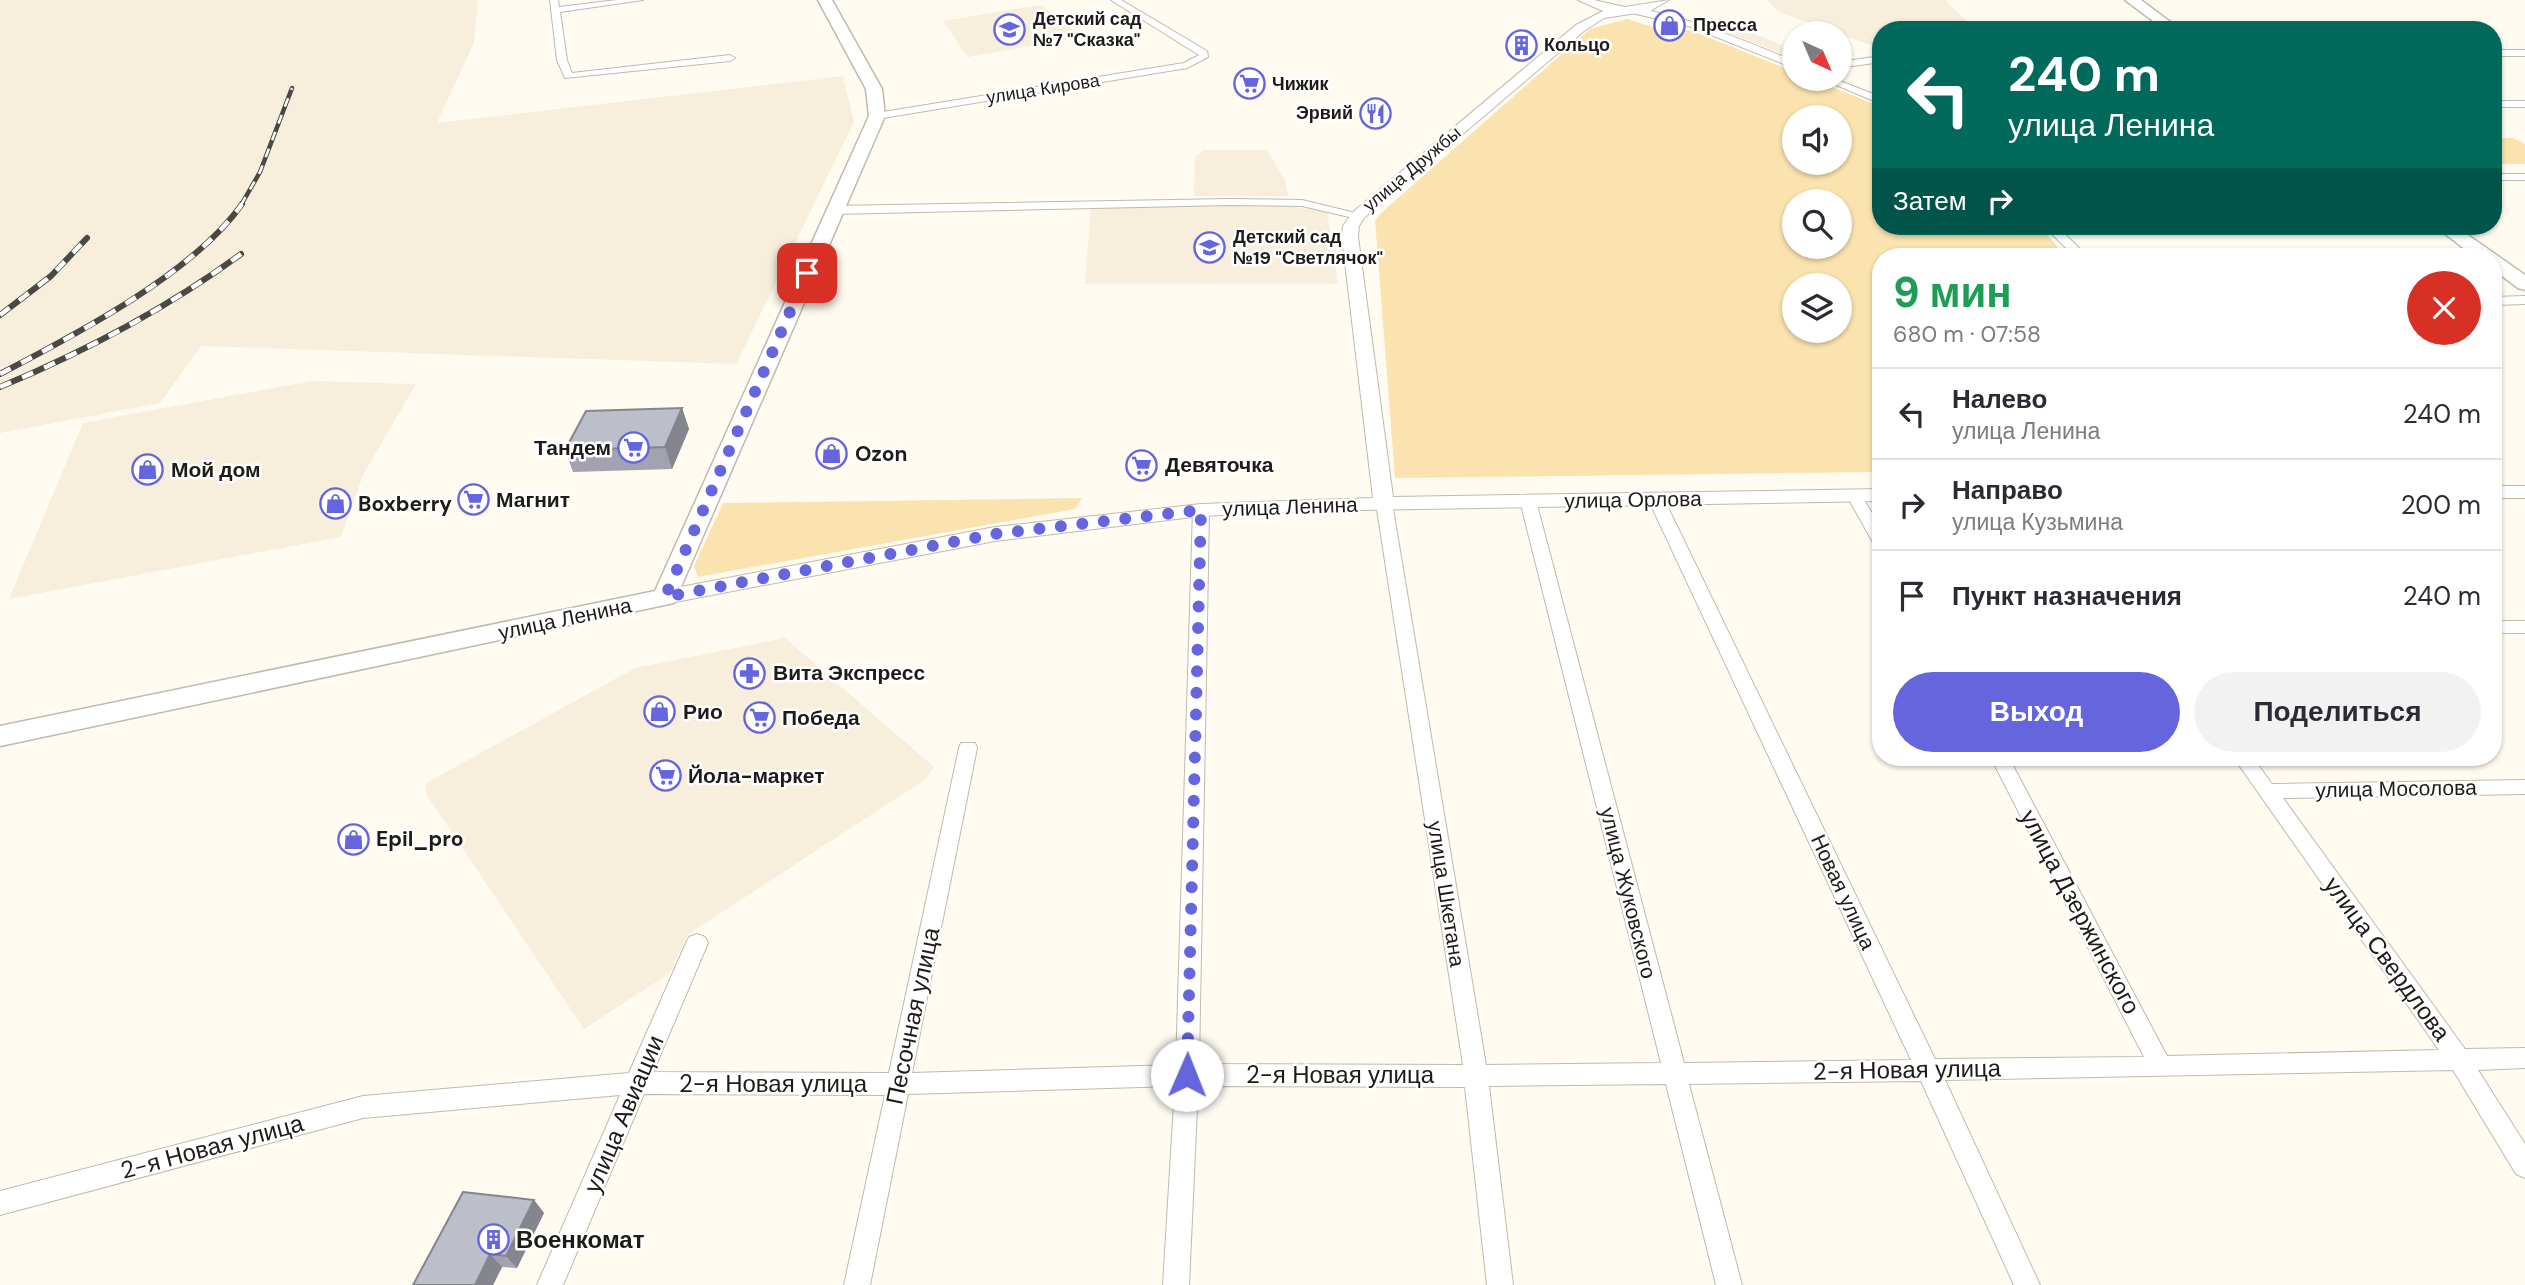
<!DOCTYPE html>
<html lang="ru">
<head>
<meta charset="utf-8">
<style>
	body { margin:0; font-family:"DM Sans",sans-serif; background:#f2f2f3; color:#2b2b33; height:100vh; display:flex; flex-direction:column; font-size:26px; white-space:nowrap }
	* { box-sizing:border-box; margin:0 }
	p { font-size:23px; color:#7c7c81 }
	.icon { flex:none; width:38px; height:38px; fill:none; stroke:currentColor; stroke-width:2; stroke-linecap:round; stroke-linejoin:round }
	.map { position:relative; flex:1; overflow:hidden }
	.panel { position:absolute; left:1872px; top:248px; width:630px; height:518px; display:flex; flex-direction:column; background:#fff; border-radius:28px; box-shadow:0 2px 5px #0004 }
	.panel>* { flex:none }
	.banner { position:absolute; left:1872px; top:21px; width:630px; height:214px; border-radius:28px; box-shadow:0 2px 5px #0004; background:#00695c; color:#fff; overflow:hidden }
	.needle { width:46px; rotate:136deg }
	.controls { position:absolute; left:1782px; top:21px; display:grid; gap:14px }
	.controls a { display:grid; place-items:center; width:70px; height:70px; border-radius:50%; background:#fff; box-shadow:0 2px 5px #0004; font-size:35px }
	.pin { position:absolute; display:grid; place-items:center; width:60px; height:60px; color:#fff; margin:-30px; border-radius:14px; box-shadow:0 4px 10px #0006 }
	.me { position:absolute; width:77px; margin:-38px; rotate:1deg; stroke-linejoin:round; filter:drop-shadow(0 0 5px #0008) }
	.turn { display:flex; align-items:center; gap:24px; height:147px; padding:0 21px; font-size:32px }
	.turn .icon { width:91px; height:91px; stroke-width:2.5 }
	.turn b { display:block; font-size:49px; line-height:60px }
	.then { display:flex; align-items:center; height:66px; padding:0 21px; background:#0003; gap:14px; font-size:26px }
	.round { display:grid; place-items:center; flex:none; width:74px; height:74px; border-radius:37px; background:#f2f2f3 }
	.summary { display:flex; align-items:center; justify-content:space-between; height:119px; padding:0 21px }
	h1 { font-size:42px; font-weight:800; line-height:52px; color:#1e9e55 }
	.primary-button { display:flex; gap:14px; margin-top:auto; padding:14px 21px }
	.primary-button a { flex:1; height:80px; border-radius:42px; background:#6565de; color:#fff; font-size:28px; font-weight:800; line-height:80px; text-align:center }
	.primary-button a+a { background:#f2f2f3; color:#2b2b33 }
	ul { padding:0; list-style:none }
	li { display:flex; align-items:center; gap:21px; height:91px; padding:0 21px; border-top:2px solid #e1e1e2 }
	li div { flex:1 }
	li b { display:block; font-size:26px }
	li em { font-style:normal }
	.map>svg:first-child { display:block }
	.built { fill:#f7eedc }
	.green { fill:#fbe3af; fill-rule:evenodd }
	.lines { fill:none; stroke-linecap:round; stroke-linejoin:round }
	.minor-casing { stroke:#bfbaae; stroke-width:2 }
	.tertiary-casing { stroke:#bfbaae; stroke-width:2 }
	.secondary-casing { stroke:#bfbaae; stroke-width:3 }
	.minor { fill:#fff; fill-rule:evenodd }
	.tertiary { fill:#fff; fill-rule:evenodd }
	.secondary { fill:#fff; fill-rule:evenodd }
	.rail-far1-casing { stroke:#4a4843; stroke-width:4.5 }
	.rail-casing { stroke:#4a4843; stroke-width:6 }
	.rail-far1 { stroke:#fff; stroke-width:2.5; stroke-dasharray:9; stroke-linecap:butt }
	.rail { stroke:#fff; stroke-width:4.5; stroke-dasharray:12; stroke-linecap:butt }
	.wall { fill:#a2a3ae }
	.shaded-wall { fill:#84858d }
	.building { fill:#bcbeca; stroke:#84858d; stroke-width:2 }
	.route { stroke:#6565de; stroke-width:12; stroke-dasharray:0 21.6 }
	.labels { text-anchor:middle; stroke-width:5; stroke-linejoin:round; paint-order:stroke }
	.far-poi-label { font-size:18px; font-weight:bold; fill:#1e1c18; stroke:#fff; text-anchor:start }
	.far-street-label { font-size:18px; fill:#1e1c18; stroke:#fff }
	.poi-label { font-size:21px; font-weight:bold; fill:#1e1c18; stroke:#fff; text-anchor:start }
	.street-label { font-size:21px; fill:#1e1c18; stroke:#fff }
	.near-street-label { font-size:24px; fill:#1e1c18; stroke:#fff }
	.near-poi-label { font-size:24px; font-weight:bold; fill:#1e1c18; stroke:#fff; text-anchor:start }
</style>
</head>
<body>
<div class="map">
<svg width="2525" height="1285" viewBox="0 0 2525 1285">
	<rect width="100%" height="100%" fill="#fffbf1"/>
	<path class="built" d="M0,0H478L474,43L437,123L843,76L854,122L736,364L201,346L160,403L0,433Z
		M1767,0H1945L1976,30H1881V49L1779,12Z
		M1041,5L1081,37L968,57L943,21Z
		M1723,21L1794,50V58L1707,25Z
		M1203,150H1267L1285,180L1288,196H1194L1195,157Z
		M1270,204L1327,211L1338,284H1085L1091,207Z
		M311,381L416,384L363,475L341,537L9,599L83,423Z
		M785,638L934,767L926,779L687,935L670,973L584,1029L426,794V783L635,668Z"/>
	<path class="green" d="M1627,19L1666,31L1690,30L1794,72V79H1812L1881,107V226H2039L2067,257H1881V472L1395,478L1375,221L1380,214L1590,29ZM1839,117V163H1794V117ZM1794,201H1839V247H1794ZM1839,285V331H1794V285Z
		M2494,138H2513L2525,144V164H2494Z
		M1082,498L1075,509L698,577L694,566L723,503Z"/>
	<g class="lines">
		<defs>
			<path id="minor" d="M550,0H558L559,7L617,0H643L560,12L567,60L572,73L730,55L735,58L730,61L565,78L557,60Z
				M1111,0H1121L1207,51L1208,57L1187,68L877,119L872,116L877,113L1184,63L1199,55Z
				M1631,7C1689,17 1740,39 1794,61V68L1691,27L1628,12V8Z
				M2494,50H2525V56H2494Z
				M1881,56V62L1839,68V62Z
				M1822,79H1835L1881,97V104Z
				M2494,101H2525V107H2494Z
				M2494,174H2525V180H2494Z
				M1229,199L1302,200L1364,215L1358,219L1302,206L1229,205L834,214L828,210L834,206Z
				M2044,226H2057L2088,257H2075Z
				M2525,296V304L2494,305V297Z
				M1855,491L1860,493L1881,528V547L1875,546L1847,496Z
				M1656,494L1664,499L1935,1059L2144,1057L1991,758H2009L2167,1056L2439,1050L2234,758H2253L2272,784L2525,780V794L2283,798L2465,1049L2525,1048V1068L2478,1070L2525,1144V1178L2516,1174L2453,1070L1945,1080L2040,1285H2014L1921,1081L1689,1084L1742,1285H1716L1666,1084L1489,1086L1513,1285H1487L1465,1087L1198,1086L1189,1285H1163L1175,1086L908,1094L870,1285H844L885,1095L644,1094L563,1285H537L620,1095L363,1118L0,1215V1191L363,1096L629,1073L686,943L689,937L697,934L705,937L708,943L653,1072L889,1073L959,748L961,743H975L977,748L912,1073L1176,1065L1193,510L1201,505L1209,510L1199,1064L1463,1065L1376,503L1384,498L1392,503L1486,1065L1661,1063L1520,501L1528,496L1536,501L1684,1063L1911,1060L1648,499Z
				M2494,621H2525V633H2494Z"/>
			<path id="tertiary" d="M1578,0H1594L1625,7L1669,0L1650,11L1604,18L1584,31L1364,218L1359,226L1358,237L1393,497L1881,489V501L1304,511L1201,516L995,541L665,604L657,602L654,597L657,592L665,590L995,527L1201,504L1373,498L1342,237L1343,226L1353,212L1576,25L1603,11Z
				M2494,486H2525V498H2494Z"/>
			<path id="secondary" d="M818,0H832L882,89L885,116L674,603L0,746V726L655,591L869,116L866,89Z
				M2125,0H2141L2181,30H2165Z
				M2435,226H2455L2525,275V290L2518,288L2494,270V257H2475Z"/>
		</defs>
		<use href="#minor" class="minor-casing"/>
		<use href="#tertiary" class="tertiary-casing"/>
		<use href="#secondary" class="secondary-casing"/>
		<use href="#minor" class="minor"/>
		<use href="#tertiary" class="tertiary"/>
		<use href="#secondary" class="secondary"/>
		<defs>
			<path id="rail-far1" d="M241,205L260,172L292,88"/>
			<path id="rail" d="M0,315L51,276L87,238
				M0,374C75,335 194,273 242,204
				M0,387C86,351 166,309 241,254"/>
		</defs>
		<use href="#rail-far1" class="rail-far1-casing"/>
		<use href="#rail" class="rail-casing"/>
		<use href="#rail-far1" class="rail-far1"/>
		<use href="#rail" class="rail"/>
	</g>
	<path class="wall" d="M682,408L689,429L672,469L573,472L565,450Z
		M534,1200L544,1213L517,1268L502,1267L493,1285H413Z"/>
	<path class="shaded-wall" d="M682,408L689,429L672,469L665,447Z
		M534,1200L544,1213L517,1268L506,1256Z
		M490,1254L502,1267L493,1285H475Z"/>
	<path class="building" d="M682,408L665,447L565,450L586,411Z
		M463,1192L534,1200L506,1256L490,1254L475,1285H413Z"/>
	<g class="lines">
		<path class="route" d="M807,273L665,597L995,534L1201,510L1187,1075"/>
	</g>
	<defs>
		<symbol id="shop-ring" viewBox="-11 -11 22 22"><circle r="9.5" fill="#fff" stroke="#6565de" stroke-width="1.5"/><path d="M-5-2.5h2.3a2.7 3.5 0 0 1 5.4 0H5L5.5 6h-11ZM-1.5-2.5h3a1.5 2.3 0 0 0-3 0Z" fill="#6565de"/></symbol>
		<symbol id="school-ring" viewBox="-11 -11 22 22"><circle r="9.5" fill="#fff" stroke="#6565de" stroke-width="1.5"/><path d="M0-5L7-2L0 1L-7-2ZM-4 1L0 2.5L4 1V4Q0 6-4 4Z" fill="#6565de"/></symbol>
		<symbol id="building-ring" viewBox="-11 -11 22 22"><circle r="9.5" fill="#fff" stroke="#6565de" stroke-width="1.5"/><path d="M-4-6H4V6H1V3H-1V6H-4ZM-2.5-4.3h1.7v1.8h-1.7ZM.8-4.3h1.7v1.8H.8ZM-2.5-1h1.7V.8h-1.7ZM.8-1h1.7V.8H.8Z" fill="#6565de"/></symbol>
		<symbol id="supermarket-ring" viewBox="-11 -11 22 22"><circle r="9.5" fill="#fff" stroke="#6565de" stroke-width="1.5"/><path d="M-6-5.5h2.5l.6 2H6L4.5 2H-2.5L-4.4-4H-6ZM-1.5 3.2a1.3 1.3 0 1 0 .1 0ZM3 3.2a1.3 1.3 0 1 0 .1 0Z" fill="#6565de"/></symbol>
		<symbol id="restaurant-ring" viewBox="-11 -11 22 22"><circle r="9.5" fill="#fff" stroke="#6565de" stroke-width="1.5"/><path d="M-5-6h1v4h1v-4h1v4h1v-4h1v5L-1.5 .5V6h-2V.5L-5-1ZM5-6V6H3V1.5H1.5Q1.5-4 5-6Z" fill="#6565de"/></symbol>
		<symbol id="pharmacy-ring" viewBox="-11 -11 22 22"><circle r="9.5" fill="#fff" stroke="#6565de" stroke-width="1.5"/><path d="M-2-6h4v4h4v4h-4v4h-4v-4h-4v-4h4Z" fill="#6565de"/></symbol>
	</defs>
	<g fill-rule="evenodd">
		<use href="#shop-ring" x="1652" y="8" width="35" height="35"/>
		<use href="#school-ring" x="992" y="12" width="35" height="35"/>
		<use href="#building-ring" x="1504" y="28" width="35" height="35"/>
		<use href="#supermarket-ring" x="1232" y="66" width="35" height="35"/>
		<use href="#restaurant-ring" x="1358" y="96" width="35" height="35"/>
		<use href="#school-ring" x="1192" y="230" width="35" height="35"/>
		<use href="#supermarket-ring" x="616" y="430" width="35" height="35"/>
		<use href="#shop-ring" x="814" y="436" width="35" height="35"/>
		<use href="#supermarket-ring" x="1124" y="448" width="35" height="35"/>
		<use href="#shop-ring" x="130" y="452" width="35" height="35"/>
		<use href="#supermarket-ring" x="456" y="482" width="35" height="35"/>
		<use href="#shop-ring" x="318" y="486" width="35" height="35"/>
		<use href="#pharmacy-ring" x="732" y="656" width="35" height="35"/>
		<use href="#shop-ring" x="642" y="694" width="35" height="35"/>
		<use href="#supermarket-ring" x="742" y="700" width="35" height="35"/>
		<use href="#supermarket-ring" x="648" y="758" width="35" height="35"/>
		<use href="#shop-ring" x="336" y="822" width="35" height="35"/>
		<use href="#building-ring" x="476" y="1222" width="35" height="35"/>
	</g>
	<g class="labels">
		<g class="far-poi-label">
			<text x="1033" y="25">Детский сад<tspan x="1033" dy="21">№7 "Сказка"</tspan></text>
			<text x="1693" y="31">Пресса</text>
			<text x="1544" y="51">Кольцо</text>
			<text x="1272" y="90">Чижик</text>
			<text x="1353" y="119" text-anchor="end">Эрвий</text>
			<text x="1233" y="243">Детский сад<tspan x="1233" dy="21">№19 "Светлячок"</tspan></text>
		</g>
		<g class="far-street-label">
			<text transform="translate(1043 89) rotate(-9)" y="6">улица Кирова</text>
			<text transform="translate(1412 169) rotate(-40)" y="6">улица Дружбы</text>
		</g>
		<g class="poi-label">
			<text x="611" y="455" text-anchor="end">Тандем</text>
			<text x="855" y="461">Ozon</text>
			<text x="1165" y="472">Девяточка</text>
			<text x="171" y="477">Мой дом</text>
			<text x="496" y="507">Магнит</text>
			<text x="358" y="511">Boxberry</text>
			<text x="773" y="680">Вита Экспресс</text>
			<text x="683" y="719">Рио</text>
			<text x="782" y="725">Победа</text>
			<text x="688" y="783">Йола-маркет</text>
			<text x="376" y="846">Epil_pro</text>
		</g>
		<g class="street-label">
			<text transform="translate(1633 500) rotate(-1)" y="7">улица Орлова</text>
			<text transform="translate(1290 507) rotate(-2)" y="7">улица Ленина</text>
			<text transform="translate(565 619) rotate(-12)" y="7">улица Ленина</text>
			<text transform="translate(2396 789) rotate(-1)" y="7">улица Мосолова</text>
			<text transform="translate(1843 892) rotate(65)" y="7">Новая улица</text>
			<text transform="translate(1628 893) rotate(76)" y="7">улица Жуковского</text>
			<text transform="translate(1446 894) rotate(81)" y="7">улица Шкетана</text>
		</g>
		<g class="near-street-label">
			<text transform="translate(2080 912) rotate(62)" y="8">улица Дзержинского</text>
			<text transform="translate(2387 959) rotate(54)" y="8">улица Свердлова</text>
			<text transform="translate(913 1016) rotate(-78)" y="8">Песочная улица</text>
			<text transform="translate(1907 1070) rotate(-1)" y="8">2-я Новая улица</text>
			<text x="1340" y="1083">2-я Новая улица</text>
			<text x="773" y="1092">2-я Новая улица</text>
			<text transform="translate(624 1114) rotate(-67)" y="8">улица Авиации</text>
			<text transform="translate(212 1147) rotate(-15)" y="8">2-я Новая улица</text>
		</g>
		<g class="near-poi-label">
			<text x="516" y="1248">Военкомат</text>
		</g>
	</g>
</svg>
<div class="controls">
<a><svg class="needle" viewBox="-14 -14 28 28"><path d="M0-13l5 13h-10z" fill="#e53935"/><path d="M0 13l5-13h-10z" fill="#7c7c81"/></svg></a>
<a><svg class="icon" aria-label="sound" viewBox="0 0 24 24"><path d="M4 9h4l5-4v14l-5-4H4zM17 9q2 3 0 6"/></svg></a>
<a><svg class="icon" aria-label="search" viewBox="0 0 24 24"><circle cx="10" cy="10" r="6"/><path d="M15 15l6 6"/></svg></a>
<a><svg class="icon" aria-label="layers" viewBox="0 0 24 24"><path d="M12 4l9 5-9 5-9-5zM3 14l9 5 9-5"/></svg></a>
</div>
<div class="pin" style="left:807px;top:273px;background:#d93025"><svg class="icon" aria-label="arrive" viewBox="0 0 24 24"><path d="M6 21V4h12l-3 4 3 4H6"/></svg></div>
<svg class="me" style="left:1187px;top:1075px" viewBox="-20 -20 40 40"><circle r="19" fill="#fff"/><path d="M0-13L10 11 0 6-10 11z" fill="#6565de"/></svg>
<div class="banner">
<div class="turn"><svg class="icon" aria-label="left" viewBox="0 0 24 24"><path d="M17 20v-9H6M10 6l-5 5 5 5"/></svg><div><b>240 m</b>улица Ленина</div></div>
<div class="then">Затем<svg class="icon" aria-label="right" viewBox="0 0 24 24"><path d="M7 20v-9h11M14 6l5 5-5 5"/></svg></div>
</div>
<section class="panel">
<div class="summary"><div><h1>9 мин</h1><p>680 m · 07:58</p></div><a class="round" style="background:#d93025;color:#fff"><svg class="icon" aria-label="close" viewBox="0 0 24 24"><path d="M6 6l12 12M18 6L6 18"/></svg></a></div>
<ul>
<li><svg class="icon" aria-label="left" viewBox="0 0 24 24"><path d="M17 20v-9H6M10 6l-5 5 5 5"/></svg><div><b>Налево</b><p>улица Ленина</p></div><em>240 m</em></li>
<li><svg class="icon" aria-label="right" viewBox="0 0 24 24"><path d="M7 20v-9h11M14 6l5 5-5 5"/></svg><div><b>Направо</b><p>улица Кузьмина</p></div><em>200 m</em></li>
<li><svg class="icon" aria-label="arrive" viewBox="0 0 24 24"><path d="M6 21V4h12l-3 4 3 4H6"/></svg><div><b>Пункт назначения</b></div><em>240 m</em></li>
</ul>
<div class="primary-button"><a>Выход</a><a>Поделиться</a></div>
</section>
</div>
</body>
</html>
